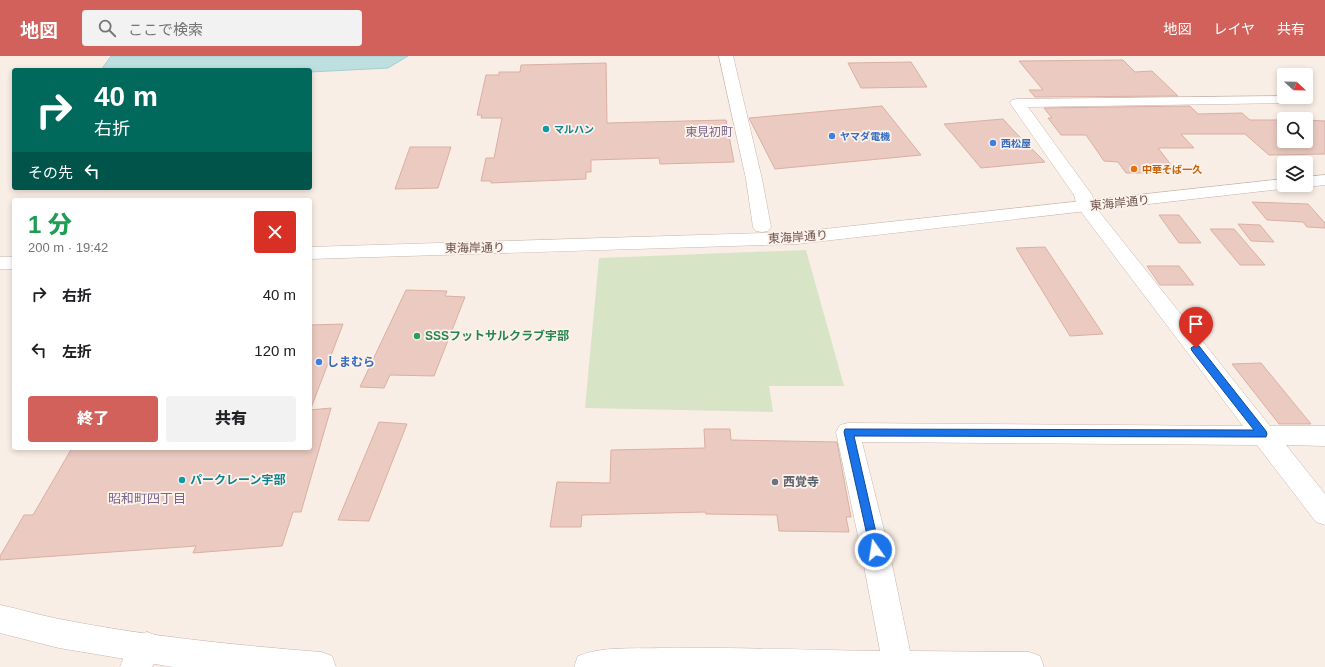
<!DOCTYPE html>
<html lang="ja">
<head>
<meta charset="utf-8">
<style>
	body { margin:0; font-family:Arial,"Noto Sans JP",sans-serif; background:#f2f2f2; color:#202124; height:100vh; display:flex; flex-direction:column; font-size:15px; white-space:nowrap }
	* { box-sizing:border-box; margin:0 }
	p { font-size:13px; color:#757577 }
	.icon { flex:none; width:22px; height:22px; fill:none; stroke:currentColor; stroke-width:2; stroke-linecap:round; stroke-linejoin:round }
	.map { position:relative; flex:1; overflow:hidden }
	.drawer { position:absolute; left:12px; top:142px; width:300px; height:252px; display:flex; flex-direction:column; background:#fff; border-radius:4px; box-shadow:0 2px 6px #0003 }
	.drawer>* { flex:none }
	.guide { position:absolute; left:12px; top:12px; width:300px; height:122px; border-radius:4px; box-shadow:0 2px 6px #0003; background:#00695c; color:#fff; overflow:hidden }
	.needle { width:26px; rotate:112deg }
	.buttons { position:absolute; left:1277px; top:12px; display:grid; gap:8px }
	.buttons a { display:grid; place-items:center; width:36px; height:36px; border-radius:4px; background:#fff; box-shadow:0 2px 6px #0003; font-size:20px }
	.pin { position:absolute; display:grid; place-items:center; width:34px; height:34px; color:#fff; margin:-41px -17px; border-radius:50% 50% 50% 0; rotate:-45deg; box-shadow:0 0 4px #0007 }
	.pin .icon { rotate:45deg }
	.me { position:absolute; width:44px; margin:-22px; rotate:347deg; stroke-linejoin:round; filter:drop-shadow(0 0 3px #0008) }
	.turn { display:flex; align-items:center; gap:14px; height:84px; padding:0 16px; font-size:18px }
	.turn .icon { width:52px; height:52px; stroke-width:2.5 }
	.turn b { display:block; font-size:28px; line-height:34px }
	.then { display:flex; align-items:center; height:38px; padding:0 16px; background:#0003; gap:8px; font-size:15px }
	.round { display:grid; place-items:center; flex:none; width:42px; height:42px; border-radius:4px; background:#f2f2f2 }
	.headline { display:flex; align-items:center; justify-content:space-between; height:68px; padding:0 16px }
	h1 { font-size:24px; font-weight:800; line-height:30px; color:#1e9e55 }
	.cta { display:flex; gap:8px; margin-top:auto; padding:8px 16px }
	.cta a { flex:1; height:46px; border-radius:4px; background:#d2615b; color:#fff; font-size:16px; font-weight:800; line-height:46px; text-align:center }
	.cta a+a { background:#f2f2f2; color:#202124 }
	ul { padding:0; list-style:none }
	li { display:flex; align-items:center; gap:12px; height:56px; padding:0 16px }
	li div { flex:1 }
	li b { display:block; font-size:15px }
	li em { font-style:normal }
	header { display:flex; align-items:center; gap:24px; box-sizing:border-box; height:56px; padding:0 20px; background:#d2615b; color:#fff }
	header strong { font-size:19px }
	nav { display:flex; gap:22px; margin-inline-start:auto; font-size:14px }
	.search { width:280px; height:36px; background:#f2f2f2; display:flex; align-items:center; gap:10px; box-sizing:border-box; padding:0 14px; border-radius:4px; color:#757577; font-size:15px }
	.map>svg:first-child { display:block }
	.green { fill:#d7e4c6 }
	.water { fill:#bddfdf; stroke:#a4d0cf }
	.building { fill:#eacac1; stroke:#dbafa3 }
	.lines { fill:none; stroke-linecap:round; stroke-linejoin:round }
	.minor-casing { stroke:#c8b5ad; stroke-width:1 }
	.tertiary-casing { stroke:#c8b5ad; stroke-width:1 }
	.minor { fill:#fff; fill-rule:evenodd }
	.tertiary { fill:#fff; fill-rule:evenodd }
	.route { fill:#1a73e8; stroke:#114b97 }
	.culture-dot { fill:#0f9aa8; stroke:#fcf2eb; stroke-width:1.5 }
	.shop-dot { fill:#3f7fe0; stroke:#fcf2eb; stroke-width:1.5 }
	.food-dot { fill:#e8710a; stroke:#fcf2eb; stroke-width:1.5 }
	.leisure-dot { fill:#2e9e5b; stroke:#fcf2eb; stroke-width:1.5 }
	.worship-dot { fill:#6b7280; stroke:#fcf2eb; stroke-width:1.5 }
	.labels { text-anchor:middle; stroke-width:3.5; stroke-linejoin:round; paint-order:stroke }
	.far-culture-label { font-size:10px; font-weight:bold; fill:#0d838f; stroke:#fcf2eb; text-anchor:start }
	.far-shop-label { font-size:10px; font-weight:bold; fill:#366cbe; stroke:#fcf2eb; text-anchor:start }
	.far-food-label { font-size:10px; font-weight:bold; fill:#c56008; stroke:#fcf2eb; text-anchor:start }
	.far-quarter-label { font-size:12px; fill:#78668b; stroke:#fcf2eb }
	.street-label { font-size:12px; fill:#6e544e; stroke:#fcf2eb }
	.leisure-label { font-size:12px; font-weight:bold; fill:#27864d; stroke:#fcf2eb; text-anchor:start }
	.shop-label { font-size:12px; font-weight:bold; fill:#366cbe; stroke:#fcf2eb; text-anchor:start }
	.culture-label { font-size:12px; font-weight:bold; fill:#0d838f; stroke:#fcf2eb; text-anchor:start }
	.worship-label { font-size:12px; font-weight:bold; fill:#5b616d; stroke:#fcf2eb; text-anchor:start }
	.neighbourhood-label { font-size:13px; fill:#78668b; stroke:#fcf2eb }
</style>
</head>
<body>
<header>
<strong>地図</strong>
<div class="search"><svg class="icon" aria-label="search" viewBox="0 0 24 24"><circle cx="10" cy="10" r="6"/><path d="M15 15l6 6"/></svg>ここで検索</div>
<nav><a>地図</a><a>レイヤ</a><a>共有</a></nav>
</header>
<div class="map">
<svg width="1325" height="611" viewBox="0 0 1325 611">
	<rect width="100%" height="100%" fill="#f9eee5"/>
	<path class="green" d="M806,194L844,330H769L773,356L585,352L599,202Z"/>
	<path class="water" d="M111,0H408L388,12L310,16V14H101Z"/>
	<path class="building" d="M1123,4L1135,16L1152,15L1178,40L1035,41L1029,34H1043L1019,5Z
		M911,6L927,31L861,32L848,7Z
		M606,7L607,67L726,64L734,106L660,108L659,102L591,104V116H586V123L491,127V125H481L486,102H494L502,62H481L482,59H477L486,19H499V16H520L521,9Z
		M882,50L921,99L775,113L749,62Z
		M1190,50L1198,58L1242,57L1250,64H1284V85H1306V64L1325,65V98L1269,99L1245,78H1181L1194,92H1158L1172,110H1160L1165,117H1126L1118,106L1104,105L1086,79H1061L1048,62H1052L1044,52Z
		M1003,63L1014,75L1045,106L981,112L944,68Z
		M410,91H451L438,132L395,133Z
		M1252,146L1308,148L1325,167V172L1307,171L1303,166L1267,164Z
		M1159,159H1179L1201,187H1179Z
		M1238,168L1260,169L1274,186L1251,185Z
		M1210,173H1234L1265,209H1240Z
		M1045,191L1103,278L1070,280L1016,192Z
		M1147,210H1179L1194,229H1160Z
		M406,234L447,235L445,240L465,241L434,320L390,319L384,332L360,331Z
		M343,268L311,352L310,351V269Z
		M1261,307L1311,368H1279L1232,308Z
		M331,352L301,456H293L282,490L193,497L196,490L0,504V500L24,459H33L72,392H310V354Z
		M379,366L407,368L369,465L338,464Z
		M704,373H730L731,384L837,386L851,461H846L849,476L779,475L777,459L706,458L705,456L582,459L581,471H550L557,426L610,427L611,394L705,392Z"/>
	<g class="lines">
		<defs>
			<path id="minor" d="M719,0H733L762,123L771,171L768,175L762,176L756,175L753,171L746,123Z
				M1284,40V41H1291L1293,44L1291,47L1028,51L1092,139L1097,153L1270,370H1325V390L1286,389L1325,438V469L1316,466L1257,389L862,386L889,494L910,595L1029,596L1040,600L1044,611H574L578,600C602,590 634,593 660,592C733,591 806,594 880,595L861,494L836,376L840,369L848,367L1243,370L1085,161L1077,150L1074,139L1010,47L1012,44L1017,43Z
				M147,576L158,580L162,591L152,611H120C126,595 131,583 147,576Z"/>
			<path id="tertiary" d="M1325,119V129L1306,131L1300,129H1306V121Z
				M1284,123V129H1292L1290,132L797,188L310,203V191L797,176Z
				M0,201H14V213H0Z
				M0,549C20,553 39,559 59,563C145,580 233,589 321,596L332,600L336,611H173L59,592L0,577Z"/>
		</defs>
		<use href="#minor" class="minor-casing"/>
		<use href="#tertiary" class="tertiary-casing"/>
		<use href="#minor" class="minor"/>
		<use href="#tertiary" class="tertiary"/>
	</g>
	<path class="route" d="M1196,289L1199,290L1266,375L1267,378L1266,381L854,380L880,494L879,497L875,499L871,497L844,376L845,373L1254,374L1192,295L1191,292Z"/>
	<g class="culture-dot">
		<circle cx="546" cy="73" r="4"/>
		<circle cx="182" cy="424" r="4"/>
	</g>
	<g class="shop-dot">
		<circle cx="832" cy="80" r="4"/>
		<circle cx="993" cy="87" r="4"/>
		<circle cx="319" cy="306" r="4"/>
	</g>
	<circle class="food-dot" cx="1134" cy="113" r="4"/>
	<circle class="leisure-dot" cx="417" cy="280" r="4"/>
	<circle class="worship-dot" cx="775" cy="426" r="4"/>
	<g class="labels">
		<g class="far-culture-label">
			<text x="554" y="77">マルハン</text>
		</g>
		<g class="far-shop-label">
			<text x="840" y="84">ヤマダ電機</text>
			<text x="1001" y="91">西松屋</text>
		</g>
		<g class="far-food-label">
			<text x="1142" y="117">中華そば一久</text>
		</g>
		<g class="far-quarter-label">
			<text x="709" y="80">東見初町</text>
		</g>
		<g class="street-label">
			<text transform="translate(1120 147) rotate(-6)" y="4">東海岸通り</text>
			<text transform="translate(798 181) rotate(-4)" y="4">東海岸通り</text>
			<text transform="translate(475 192) rotate(-1)" y="4">東海岸通り</text>
		</g>
		<g class="leisure-label">
			<text x="425" y="284">SSSフットサルクラブ宇部</text>
		</g>
		<g class="shop-label">
			<text x="327" y="310">しまむら</text>
		</g>
		<g class="culture-label">
			<text x="190" y="428">パークレーン宇部</text>
		</g>
		<g class="worship-label">
			<text x="783" y="430">西覚寺</text>
		</g>
		<g class="neighbourhood-label">
			<text x="147" y="447">昭和町四丁目</text>
		</g>
	</g>
</svg>
<div class="buttons">
<a><svg class="needle" viewBox="-14 -14 28 28"><path d="M0-13l5 13h-10z" fill="#e53935"/><path d="M0 13l5-13h-10z" fill="#757577"/></svg></a>
<a><svg class="icon" aria-label="search" viewBox="0 0 24 24"><circle cx="10" cy="10" r="6"/><path d="M15 15l6 6"/></svg></a>
<a><svg class="icon" aria-label="layers" viewBox="0 0 24 24"><path d="M12 4l9 5-9 5-9-5zM3 14l9 5 9-5"/></svg></a>
</div>
<div class="pin" style="left:1196px;top:292px;background:#d93025"><svg class="icon" aria-label="arrive" viewBox="0 0 24 24"><path d="M6 21V4h12l-3 4 3 4H6"/></svg></div>
<svg class="me" style="left:875px;top:494px" viewBox="-20 -20 40 40"><circle r="17" fill="#1a73e8" stroke="#fff" stroke-width="3"/><path d="M0-11L8 9 0 5-8 9z" fill="#fff"/></svg>
<div class="guide">
<div class="turn"><svg class="icon" aria-label="right" viewBox="0 0 24 24"><path d="M7 20v-9h11M14 6l5 5-5 5"/></svg><div><b>40 m</b>右折</div></div>
<div class="then">その先<svg class="icon" aria-label="left" viewBox="0 0 24 24"><path d="M17 20v-9H6M10 6l-5 5 5 5"/></svg></div>
</div>
<section class="drawer">
<div class="headline"><div><h1>1 分</h1><p>200 m · 19:42</p></div><a class="round" style="background:#d93025;color:#fff"><svg class="icon" aria-label="close" viewBox="0 0 24 24"><path d="M6 6l12 12M18 6L6 18"/></svg></a></div>
<ul>
<li><svg class="icon" aria-label="right" viewBox="0 0 24 24"><path d="M7 20v-9h11M14 6l5 5-5 5"/></svg><div><b>右折</b></div><em>40 m</em></li>
<li><svg class="icon" aria-label="left" viewBox="0 0 24 24"><path d="M17 20v-9H6M10 6l-5 5 5 5"/></svg><div><b>左折</b></div><em>120 m</em></li>
</ul>
<div class="cta"><a>終了</a><a>共有</a></div>
</section>
</div>
</body>
</html>
